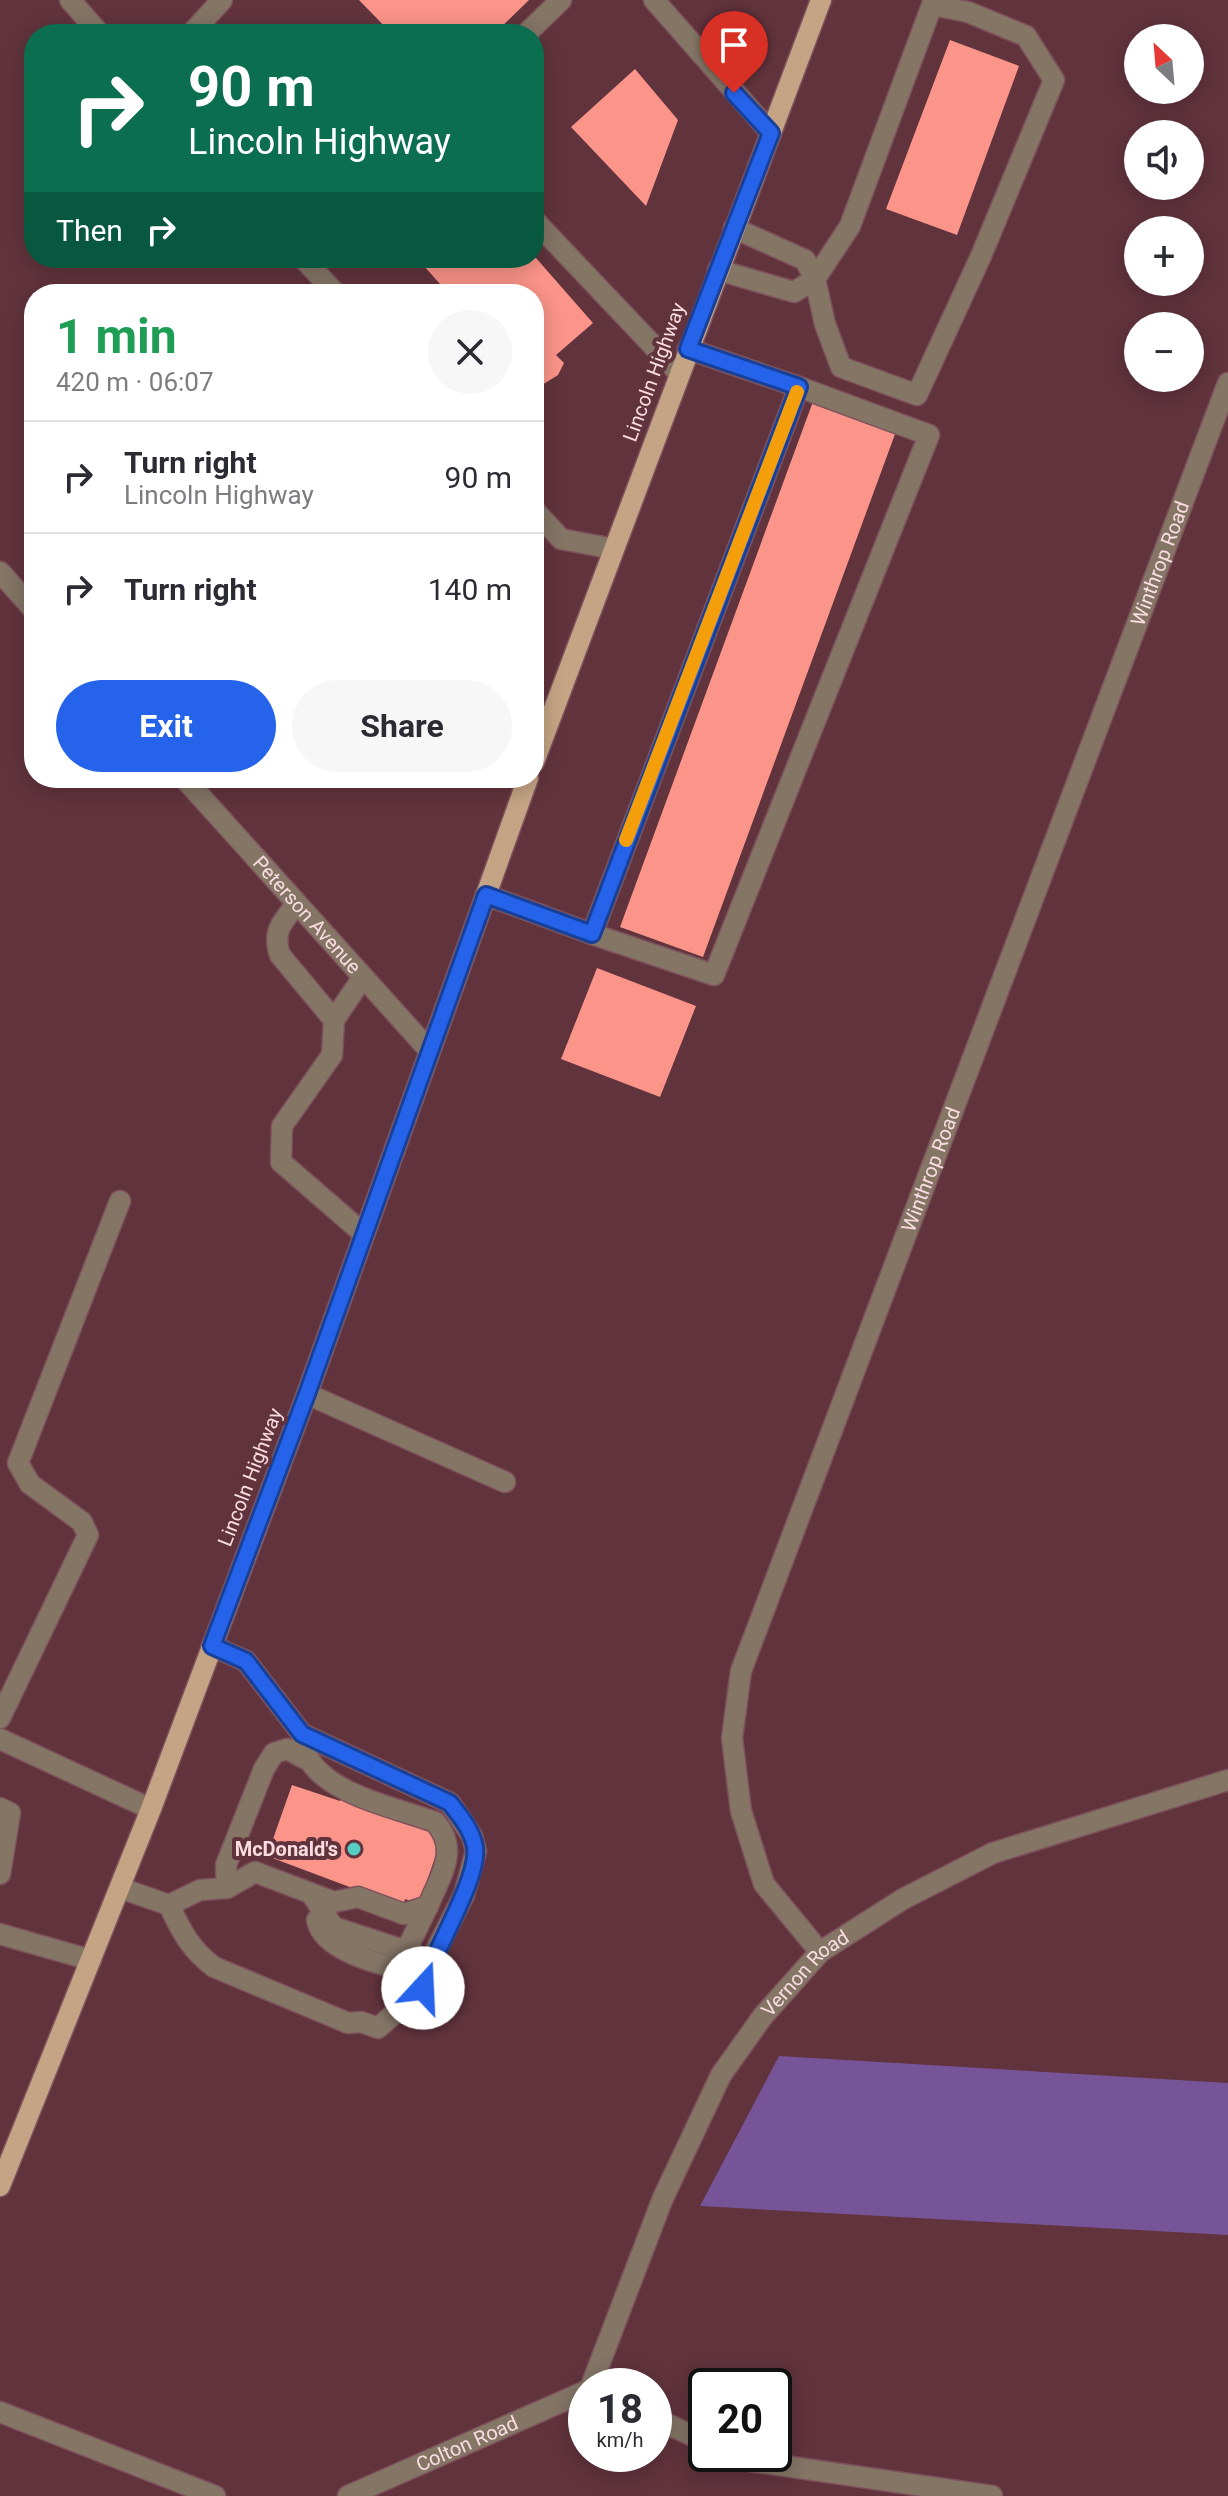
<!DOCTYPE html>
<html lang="en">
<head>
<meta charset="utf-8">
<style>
	body { margin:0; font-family:Roboto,sans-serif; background:#f7f7f7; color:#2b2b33; height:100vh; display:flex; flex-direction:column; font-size:30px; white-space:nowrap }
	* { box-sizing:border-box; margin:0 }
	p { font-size:26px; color:#7c7c81 }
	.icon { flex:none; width:44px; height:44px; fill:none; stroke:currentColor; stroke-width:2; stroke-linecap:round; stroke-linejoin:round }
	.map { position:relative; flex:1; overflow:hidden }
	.details { position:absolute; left:24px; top:284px; width:520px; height:504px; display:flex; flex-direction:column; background:#fff; border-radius:32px; box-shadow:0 4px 20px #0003 }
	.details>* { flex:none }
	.top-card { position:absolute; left:24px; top:24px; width:520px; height:244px; border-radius:32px; box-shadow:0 4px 20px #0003; background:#0b6e4f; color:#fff; overflow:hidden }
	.needle { width:52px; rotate:334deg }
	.controls { position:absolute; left:1124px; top:24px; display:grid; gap:16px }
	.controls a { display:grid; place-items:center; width:80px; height:80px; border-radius:50%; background:#fff; box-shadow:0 4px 20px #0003; font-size:40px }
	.speed { position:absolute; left:568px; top:2368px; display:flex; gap:16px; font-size:40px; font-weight:700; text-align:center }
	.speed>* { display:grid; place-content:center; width:104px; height:104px; border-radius:50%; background:#fff; box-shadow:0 4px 20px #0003; line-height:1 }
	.speed small { font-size:20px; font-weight:400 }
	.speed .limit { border:4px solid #111; border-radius:12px; background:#fff; color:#111 }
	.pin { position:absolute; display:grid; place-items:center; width:68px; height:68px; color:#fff; margin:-82px -34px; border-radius:50% 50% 50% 0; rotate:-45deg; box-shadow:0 0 8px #0007 }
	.pin .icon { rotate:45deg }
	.me { position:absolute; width:88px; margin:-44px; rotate:20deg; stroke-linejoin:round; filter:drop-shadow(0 0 6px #0008) }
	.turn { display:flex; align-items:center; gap:28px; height:168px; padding:0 32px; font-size:36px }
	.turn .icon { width:104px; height:104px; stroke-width:2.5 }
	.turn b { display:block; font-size:56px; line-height:68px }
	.then { display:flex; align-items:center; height:76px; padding:0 32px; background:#0003; gap:16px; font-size:30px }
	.round { display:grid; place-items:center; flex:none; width:84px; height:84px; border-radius:42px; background:#f7f7f7 }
	.summary { display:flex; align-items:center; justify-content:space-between; height:136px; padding:0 32px }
	h1 { font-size:48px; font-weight:700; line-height:60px; color:#1e9e55 }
	.primary-button { display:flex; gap:16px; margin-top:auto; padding:16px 32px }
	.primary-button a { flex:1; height:92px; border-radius:48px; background:#2563eb; color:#fff; font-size:32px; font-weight:700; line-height:92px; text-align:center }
	.primary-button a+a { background:#f7f7f7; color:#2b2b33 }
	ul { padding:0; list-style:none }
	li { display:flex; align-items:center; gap:24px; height:112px; padding:0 32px; border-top:2px solid #e1e1e2 }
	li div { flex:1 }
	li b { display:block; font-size:30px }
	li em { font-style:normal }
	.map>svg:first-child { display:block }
	.green { fill:#765497 }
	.building { fill:#fb9489 }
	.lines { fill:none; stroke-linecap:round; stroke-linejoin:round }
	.minor-casing { stroke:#7d515b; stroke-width:23 }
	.major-casing { stroke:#7d515b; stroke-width:23 }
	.minor { stroke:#847565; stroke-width:20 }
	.major { stroke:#c4a484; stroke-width:20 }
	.route-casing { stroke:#184099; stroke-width:20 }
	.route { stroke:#2563eb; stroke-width:14 }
	.slow { stroke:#f59e0b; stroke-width:14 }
	.poi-dot { fill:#56cec2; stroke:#61333d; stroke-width:3 }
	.labels { text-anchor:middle; stroke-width:8; stroke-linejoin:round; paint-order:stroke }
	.street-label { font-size:20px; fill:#fadce1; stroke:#61333d }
	.poi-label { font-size:20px; font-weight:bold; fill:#fadce1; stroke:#61333d; text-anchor:end }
</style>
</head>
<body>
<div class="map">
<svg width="1228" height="2496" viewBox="0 0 1228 2496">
	<rect width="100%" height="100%" fill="#61333d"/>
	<path class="green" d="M779,2056L1228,2083V2235L700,2206Z"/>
	<path class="building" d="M359,0H529L494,34H392Z
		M950,40L1019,66L957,235L886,209Z
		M635,69L678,120L646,206L571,127Z
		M431,258H536L593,323L556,355L564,363L558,375L534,390V294H449L423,265Z
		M815,396L898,426L703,957L620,927Z
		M597,968L696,1006L660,1097L561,1059Z
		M292,1785L340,1801L343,1793L425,1824L440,1843L419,1904L405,1899L403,1907L267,1856Z"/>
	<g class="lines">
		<defs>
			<g id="minor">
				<path d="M70,0L100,34"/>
				<path d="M654,0L771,133"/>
				<path d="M191,34L222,0"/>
				<path d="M526,34L561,0"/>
				<path d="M534,220L679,373"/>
				<path d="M303,258L336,294"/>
				<path d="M718,270L794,292L815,279L850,226L932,5L968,12L1026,36L1054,80L981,256L917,395L841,367L825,324L815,279L805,260L734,228"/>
				<path d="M534,510L561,539L614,549"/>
				<path d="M0,572L34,610"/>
				<path id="s1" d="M184,778L429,1050"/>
				<path d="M486,895L592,934L799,387L688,349"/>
				<path d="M297,904C282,921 272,932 280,955L334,1020L332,1055L282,1126L281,1162L364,1234"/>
				<path d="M592,934L714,975L929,435L799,387"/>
				<path d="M334,1020L363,977"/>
				<path d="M307,1394L505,1482"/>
				<path d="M0,1718L88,1535L82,1522L30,1484L18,1463L120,1201"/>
				<path d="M0,1739L151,1809"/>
				<path d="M0,1808L10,1813L0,1874"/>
				<path d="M120,1888L169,1905C181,1931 191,1950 214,1967L348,2023L361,2022L378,2028L423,1988L430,1962L464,1895L476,1851L472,1836L450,1803L302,1734L246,1661L212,1646"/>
				<path d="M227,1888L226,1865L264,1769L274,1753L287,1749L306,1759"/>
				<path d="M313,1896L333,1927L406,1951L428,1906"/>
				<path d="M169,1905L200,1890L227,1888L255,1872L334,1902L358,1897L404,1914L428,1906C440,1876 460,1850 435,1822C392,1806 301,1790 302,1734"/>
				<path d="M317,1920C323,1955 397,1968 426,1976"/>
				<path d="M0,1934L91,1960"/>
				<path id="s2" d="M820,1952L764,1884L741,1811L732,1738L741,1671L1228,383"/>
				<path id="s3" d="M591,2386L663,2198L721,2075L763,2016L820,1952L903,1899L993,1853L1228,1780"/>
				<path d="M0,2412L215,2496"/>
				<path d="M654,2418L706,2442"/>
				<path d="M733,2454L750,2461L992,2496"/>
				<path id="s4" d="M348,2496L586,2391"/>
			</g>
			<path id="major" d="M534,762L821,0
				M0,2186L151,1809L307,1394L528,778"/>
		</defs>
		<use href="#minor" class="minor-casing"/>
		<use href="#major" class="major-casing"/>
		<use href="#minor" class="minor"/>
		<use href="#major" class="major"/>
	</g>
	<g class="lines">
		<defs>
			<path id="route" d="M423,1988C432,1953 480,1878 475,1847C472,1830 460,1816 450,1803L302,1734L246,1661L212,1646L307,1394L486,895L592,934L799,387L688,349L771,133L734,93"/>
		</defs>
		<use href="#route" class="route-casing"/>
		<use href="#route" class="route"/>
		<path class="slow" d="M626,840L797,392"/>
	</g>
	<circle class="poi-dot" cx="354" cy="1849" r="8"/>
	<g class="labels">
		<g class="street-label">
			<text transform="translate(654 372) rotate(-70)" y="7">Lincoln Highway</text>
			<text dy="7" stroke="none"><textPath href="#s2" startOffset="1490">Winthrop Road</textPath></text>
			<text dy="7" stroke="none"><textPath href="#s1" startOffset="184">Peterson Avenue</textPath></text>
			<text dy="7" stroke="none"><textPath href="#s2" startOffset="842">Winthrop Road</textPath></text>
			<text transform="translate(250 1477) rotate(-69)" y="7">Lincoln Highway</text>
			<text dy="7" stroke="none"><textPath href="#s3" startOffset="470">Vernon Road</textPath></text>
			<text dy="7" stroke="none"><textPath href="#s4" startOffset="130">Colton Road</textPath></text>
		</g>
		<g class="poi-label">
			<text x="338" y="1856">McDonald's</text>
		</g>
	</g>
</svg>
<div class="controls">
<a><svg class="needle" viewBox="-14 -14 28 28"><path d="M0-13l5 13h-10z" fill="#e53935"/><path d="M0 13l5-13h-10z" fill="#7c7c81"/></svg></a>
<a><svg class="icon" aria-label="sound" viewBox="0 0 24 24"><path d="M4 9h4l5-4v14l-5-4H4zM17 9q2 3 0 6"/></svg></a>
<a>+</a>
<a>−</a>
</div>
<div class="speed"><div>18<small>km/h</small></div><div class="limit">20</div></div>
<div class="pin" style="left:734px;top:93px;background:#d93025"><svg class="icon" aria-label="arrive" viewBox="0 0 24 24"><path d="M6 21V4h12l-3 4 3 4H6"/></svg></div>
<svg class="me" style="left:423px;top:1988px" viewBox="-20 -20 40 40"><circle r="19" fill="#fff"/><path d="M0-13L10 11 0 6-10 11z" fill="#2563eb"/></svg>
<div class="top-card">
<div class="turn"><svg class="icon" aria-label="right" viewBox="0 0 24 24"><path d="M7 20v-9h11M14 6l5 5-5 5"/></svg><div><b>90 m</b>Lincoln Highway</div></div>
<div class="then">Then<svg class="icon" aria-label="right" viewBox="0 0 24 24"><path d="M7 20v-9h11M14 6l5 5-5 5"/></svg></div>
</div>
<section class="details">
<div class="summary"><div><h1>1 min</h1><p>420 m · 06:07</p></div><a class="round"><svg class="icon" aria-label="close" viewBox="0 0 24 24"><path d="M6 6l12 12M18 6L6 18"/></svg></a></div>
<ul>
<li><svg class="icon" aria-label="right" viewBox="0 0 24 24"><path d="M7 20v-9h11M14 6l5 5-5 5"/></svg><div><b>Turn right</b><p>Lincoln Highway</p></div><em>90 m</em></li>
<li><svg class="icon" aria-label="right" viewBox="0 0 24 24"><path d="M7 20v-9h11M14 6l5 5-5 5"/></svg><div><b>Turn right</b></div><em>140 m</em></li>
</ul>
<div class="primary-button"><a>Exit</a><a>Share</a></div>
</section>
</div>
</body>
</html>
